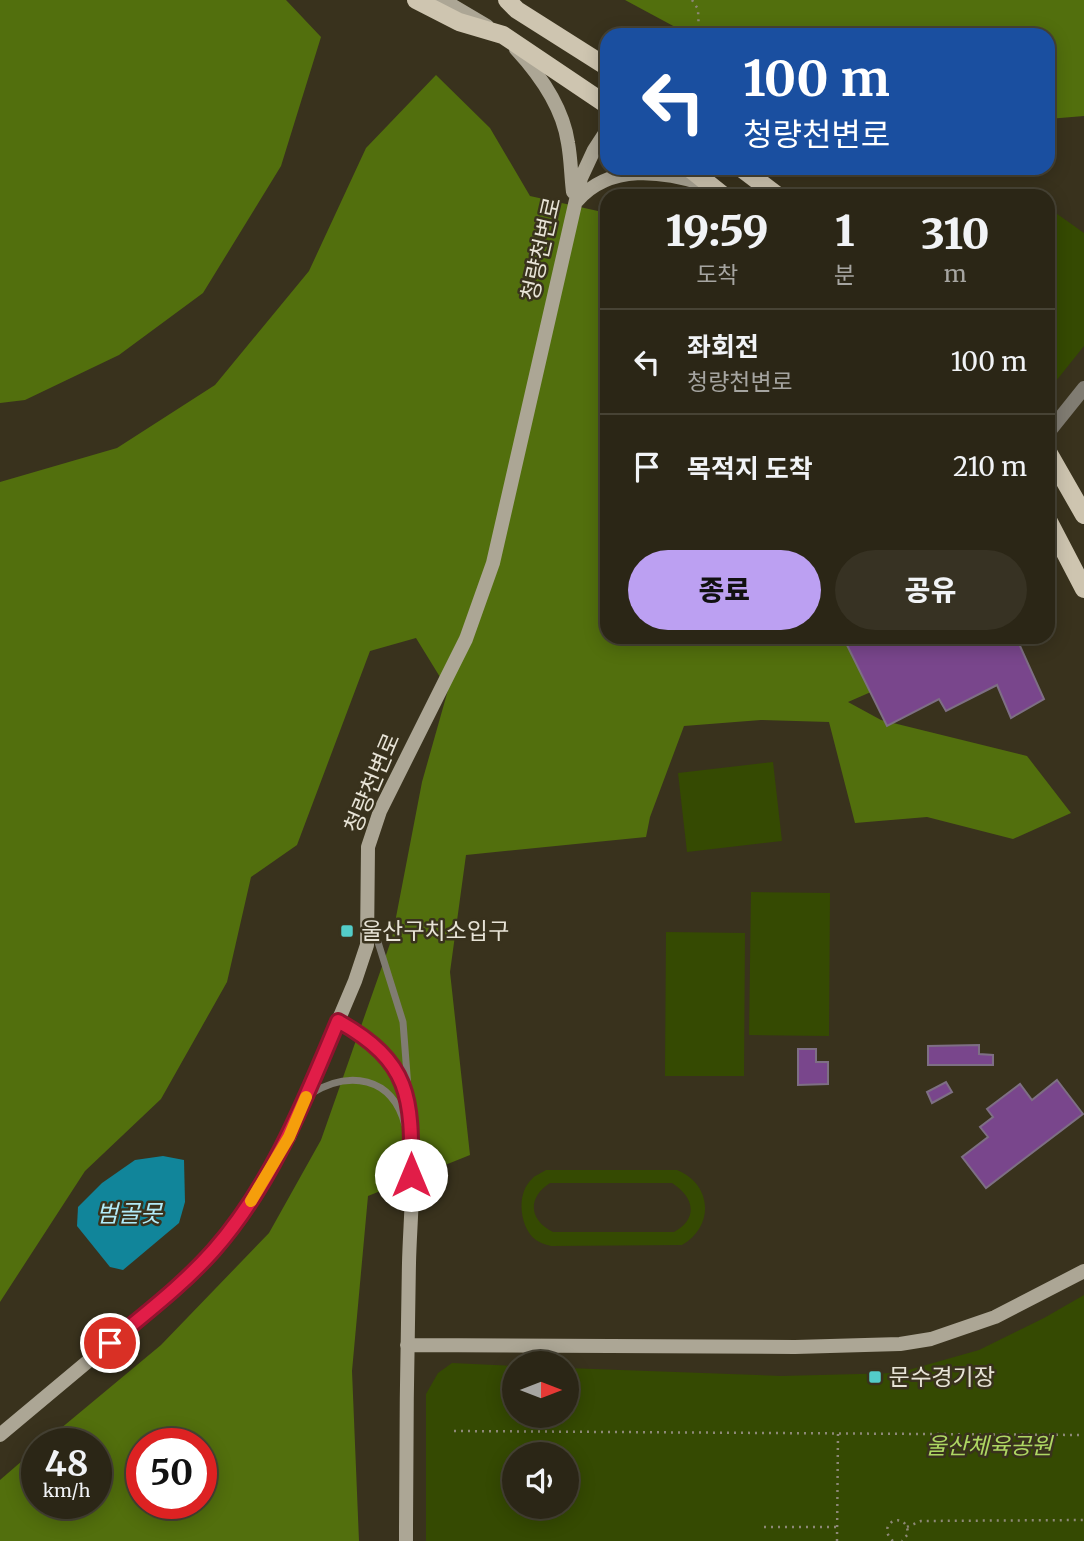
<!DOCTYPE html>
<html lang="ko">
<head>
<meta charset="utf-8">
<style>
	body { margin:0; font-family:Merriweather,"Noto Sans KR",serif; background:#373223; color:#f1f3f6; height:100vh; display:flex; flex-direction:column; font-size:26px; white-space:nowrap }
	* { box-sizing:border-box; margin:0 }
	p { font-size:23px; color:#a6a5a1 }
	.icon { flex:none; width:38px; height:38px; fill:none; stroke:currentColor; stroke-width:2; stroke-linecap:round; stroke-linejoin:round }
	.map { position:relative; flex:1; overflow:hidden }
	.drawer { position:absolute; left:600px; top:189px; width:455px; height:455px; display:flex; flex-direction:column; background:#2b2616; border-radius:21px; box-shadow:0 4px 18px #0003,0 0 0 2px #474335 }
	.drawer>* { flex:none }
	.banner { position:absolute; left:600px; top:28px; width:455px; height:147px; border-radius:21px; box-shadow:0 4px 18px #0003,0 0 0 2px #474335; background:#1a4fa0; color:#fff; overflow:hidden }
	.needle { width:46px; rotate:90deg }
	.fabs { position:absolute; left:502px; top:1351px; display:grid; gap:14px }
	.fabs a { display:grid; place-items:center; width:77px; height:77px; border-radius:50%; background:#2b2616; box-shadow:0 4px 18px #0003,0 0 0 2px #474335; font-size:35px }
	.speed { position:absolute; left:21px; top:1428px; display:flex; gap:14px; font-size:35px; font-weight:700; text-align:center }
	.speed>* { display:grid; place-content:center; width:91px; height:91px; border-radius:50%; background:#2b2616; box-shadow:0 4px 18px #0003,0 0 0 2px #474335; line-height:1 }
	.speed small { font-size:18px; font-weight:400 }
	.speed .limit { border:10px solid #d22; background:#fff; color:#111 }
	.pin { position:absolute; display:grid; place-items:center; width:60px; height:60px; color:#fff; margin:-30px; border:4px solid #fff; border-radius:50%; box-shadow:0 2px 7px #0007 }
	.me { position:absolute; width:77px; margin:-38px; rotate:0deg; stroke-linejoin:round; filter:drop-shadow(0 0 5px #0008) }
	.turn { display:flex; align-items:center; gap:24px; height:147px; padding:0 28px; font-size:32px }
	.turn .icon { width:91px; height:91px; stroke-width:2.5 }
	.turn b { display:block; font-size:49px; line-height:60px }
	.eta { display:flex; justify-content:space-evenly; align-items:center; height:119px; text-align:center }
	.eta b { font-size:42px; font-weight:800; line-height:49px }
	.cta { display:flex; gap:14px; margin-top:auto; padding:14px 28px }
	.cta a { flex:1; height:80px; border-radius:42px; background:#bca0f2; color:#111; font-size:28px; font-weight:800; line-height:80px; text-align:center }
	.cta a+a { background:#373223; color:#f1f3f6 }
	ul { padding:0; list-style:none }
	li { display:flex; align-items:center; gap:21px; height:105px; padding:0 28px; border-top:2px solid #474335 }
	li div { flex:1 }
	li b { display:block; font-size:26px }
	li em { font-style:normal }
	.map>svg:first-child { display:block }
	.green { fill:#354a02; fill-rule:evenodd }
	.forest { fill:#526f0d; fill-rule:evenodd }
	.water { fill:#11859a }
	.building { fill:#79468c; stroke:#7e6f84; stroke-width:2 }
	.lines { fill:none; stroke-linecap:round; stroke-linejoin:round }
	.path { stroke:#8d8877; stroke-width:2.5; stroke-dasharray:2 5; stroke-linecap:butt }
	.lane { stroke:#807c72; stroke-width:7 }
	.street { stroke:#807c72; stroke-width:14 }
	.secondary { stroke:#aca695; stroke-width:14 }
	.primary { stroke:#cec5b0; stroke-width:18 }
	.route-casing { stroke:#92132f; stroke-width:18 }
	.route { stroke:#e11d48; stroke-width:12 }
	.slow { stroke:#f59e0b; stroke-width:12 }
	.poi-dot { fill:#53cdc9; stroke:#39321d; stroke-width:2.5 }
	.labels { text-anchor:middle; stroke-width:5; stroke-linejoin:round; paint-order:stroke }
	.street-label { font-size:23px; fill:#e7e3d6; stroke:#39321d }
	.poi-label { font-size:23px; fill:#e7e3d6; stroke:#39321d; text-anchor:start }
	.park-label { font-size:23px; font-style:italic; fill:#aed763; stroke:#39321d }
	.water-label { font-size:24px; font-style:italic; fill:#b2ebf9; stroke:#39321d }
</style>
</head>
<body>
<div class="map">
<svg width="1084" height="1541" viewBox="0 0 1084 1541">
	<rect width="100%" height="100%" fill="#39321d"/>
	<path class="green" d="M1053,211L1084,233V346L1048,391V216Z
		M773,762L782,841L687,852L678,773Z
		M751,892L830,893L829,1036L749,1035Z
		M666,932L745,933L744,1076H665Z
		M546,1170H677C712,1184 715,1226 682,1245L551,1246C547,1245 540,1243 536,1240C519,1227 516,1193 532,1179C535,1175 542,1173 546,1170ZM550,1183H672C694,1197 699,1218 674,1232H553C529,1220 527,1198 550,1183Z
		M1084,1295V1541H426V1394L438,1373L452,1363L514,1366V1416H567V1368L781,1376L898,1373L979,1350L1044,1318ZM567,1454V1507H514V1454Z"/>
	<path class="forest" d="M0,0H286L321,37L281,166L203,293L119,355L25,400L0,403Z
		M625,0H1084V116L1048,119V35H690Z
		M436,75L490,128L530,196L607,213V637H932L935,664L848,702L881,720L1027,756L1071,813L1013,839L927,817L855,823L829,722L761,720L684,726L650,817L646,837L466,855L450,972L470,1155L368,1196L352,1371L359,1541H0V1480L37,1448V1503H96V1444H42L161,1345L269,1233L321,1140L392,938L422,782L448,690L416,638L370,651L297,845L251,877L227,982L161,1099L85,1171L0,1302V482L117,448L215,385L309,271L366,148ZM142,1444H201V1503H142Z"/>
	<path class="water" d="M163,1156L184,1160L185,1202L179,1223L123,1270L110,1267L77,1226L78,1207L102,1183L135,1160Z"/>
	<path class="building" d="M843,637H1016L1044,699L1011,718L997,685L946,711L939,699L887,726Z
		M979,1045V1054L993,1055V1065H928V1046Z
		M798,1049H816V1062H828V1084L798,1085Z
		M1057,1080L1083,1114L986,1188L962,1157L988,1137L980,1127L993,1117L987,1109L1020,1084L1032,1100Z
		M946,1082L952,1092L932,1103L927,1092Z"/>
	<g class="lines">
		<path class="path" d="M692,0L698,9L699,35
			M454,1431L1084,1435
			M764,1527H837
			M907,1527L921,1521L1084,1520
			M837,1541L838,1433
			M893,1541C874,1524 907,1508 908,1534L902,1541"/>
		<path class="lane" d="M372,923L403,1022L408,1088
			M310,1094C349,1070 392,1076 405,1125"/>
		<path class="street" d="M1048,433L1084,388"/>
		<path class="secondary" d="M443,0L487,26
			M516,49C540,75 563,108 568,143C571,159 571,176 573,192
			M577,201C610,163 662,171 705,184
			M338,1022C365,1036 390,1052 402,1082C420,1126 410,1214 409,1263C407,1356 406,1448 406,1541
			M407,1345L795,1347L900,1344L931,1339L995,1317L1084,1271
			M0,1435L184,1281L213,1251L241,1217L289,1137L355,981L367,945L368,847L380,811L466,639L493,563L581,178L594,150L607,130"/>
		<path class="primary" d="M416,0L459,22L503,35L607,105
			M507,0L517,10L607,67
			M689,168L724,196
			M741,168L778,196
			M1048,452L1084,515
			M1048,520L1084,589"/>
	</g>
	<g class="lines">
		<defs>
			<path id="route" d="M110,1343C146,1313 183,1285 214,1250C272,1184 304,1102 338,1021C411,1062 412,1097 411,1175"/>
		</defs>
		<use href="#route" class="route-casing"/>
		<use href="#route" class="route"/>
		<path class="slow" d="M251,1201L289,1137L306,1097"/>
	</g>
	<g class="poi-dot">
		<rect x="340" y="924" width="14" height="14" rx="3.5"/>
		<rect x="868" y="1370" width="14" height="14" rx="3.5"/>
	</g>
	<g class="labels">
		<g class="street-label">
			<text transform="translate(541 249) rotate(-77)" y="8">청량천변로</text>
			<text transform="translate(372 783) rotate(-67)" y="8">청량천변로</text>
		</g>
		<g class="poi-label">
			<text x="361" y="939">울산구치소입구</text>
			<text x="889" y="1385">문수경기장</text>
		</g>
		<g class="park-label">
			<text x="989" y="1454">울산체육공원</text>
		</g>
		<g class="water-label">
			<text x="129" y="1222">범골못</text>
		</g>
	</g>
</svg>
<div class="fabs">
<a><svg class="needle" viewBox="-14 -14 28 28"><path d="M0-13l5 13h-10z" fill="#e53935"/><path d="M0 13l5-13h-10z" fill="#a6a5a1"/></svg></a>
<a><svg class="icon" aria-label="sound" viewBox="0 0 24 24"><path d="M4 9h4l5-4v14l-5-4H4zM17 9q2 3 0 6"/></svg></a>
</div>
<div class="speed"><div>48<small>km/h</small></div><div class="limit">50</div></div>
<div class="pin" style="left:110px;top:1343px;background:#d93025"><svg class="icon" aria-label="arrive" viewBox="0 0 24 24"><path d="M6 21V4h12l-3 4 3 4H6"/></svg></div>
<svg class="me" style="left:411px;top:1175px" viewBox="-20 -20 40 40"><circle r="19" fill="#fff"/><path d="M0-13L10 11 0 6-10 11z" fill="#e11d48"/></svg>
<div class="banner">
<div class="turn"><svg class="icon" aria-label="left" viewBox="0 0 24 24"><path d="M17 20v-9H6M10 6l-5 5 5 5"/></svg><div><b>100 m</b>청량천변로</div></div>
</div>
<section class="drawer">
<div class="eta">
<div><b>19:59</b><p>도착</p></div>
<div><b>1</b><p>분</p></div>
<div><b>310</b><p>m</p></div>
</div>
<ul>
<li><svg class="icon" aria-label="left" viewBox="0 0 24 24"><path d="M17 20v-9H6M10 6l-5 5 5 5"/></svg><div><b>좌회전</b><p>청량천변로</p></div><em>100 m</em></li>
<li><svg class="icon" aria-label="arrive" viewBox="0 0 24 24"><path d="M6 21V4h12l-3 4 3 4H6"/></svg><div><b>목적지 도착</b></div><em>210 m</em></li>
</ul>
<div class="cta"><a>종료</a><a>공유</a></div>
</section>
</div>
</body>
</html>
